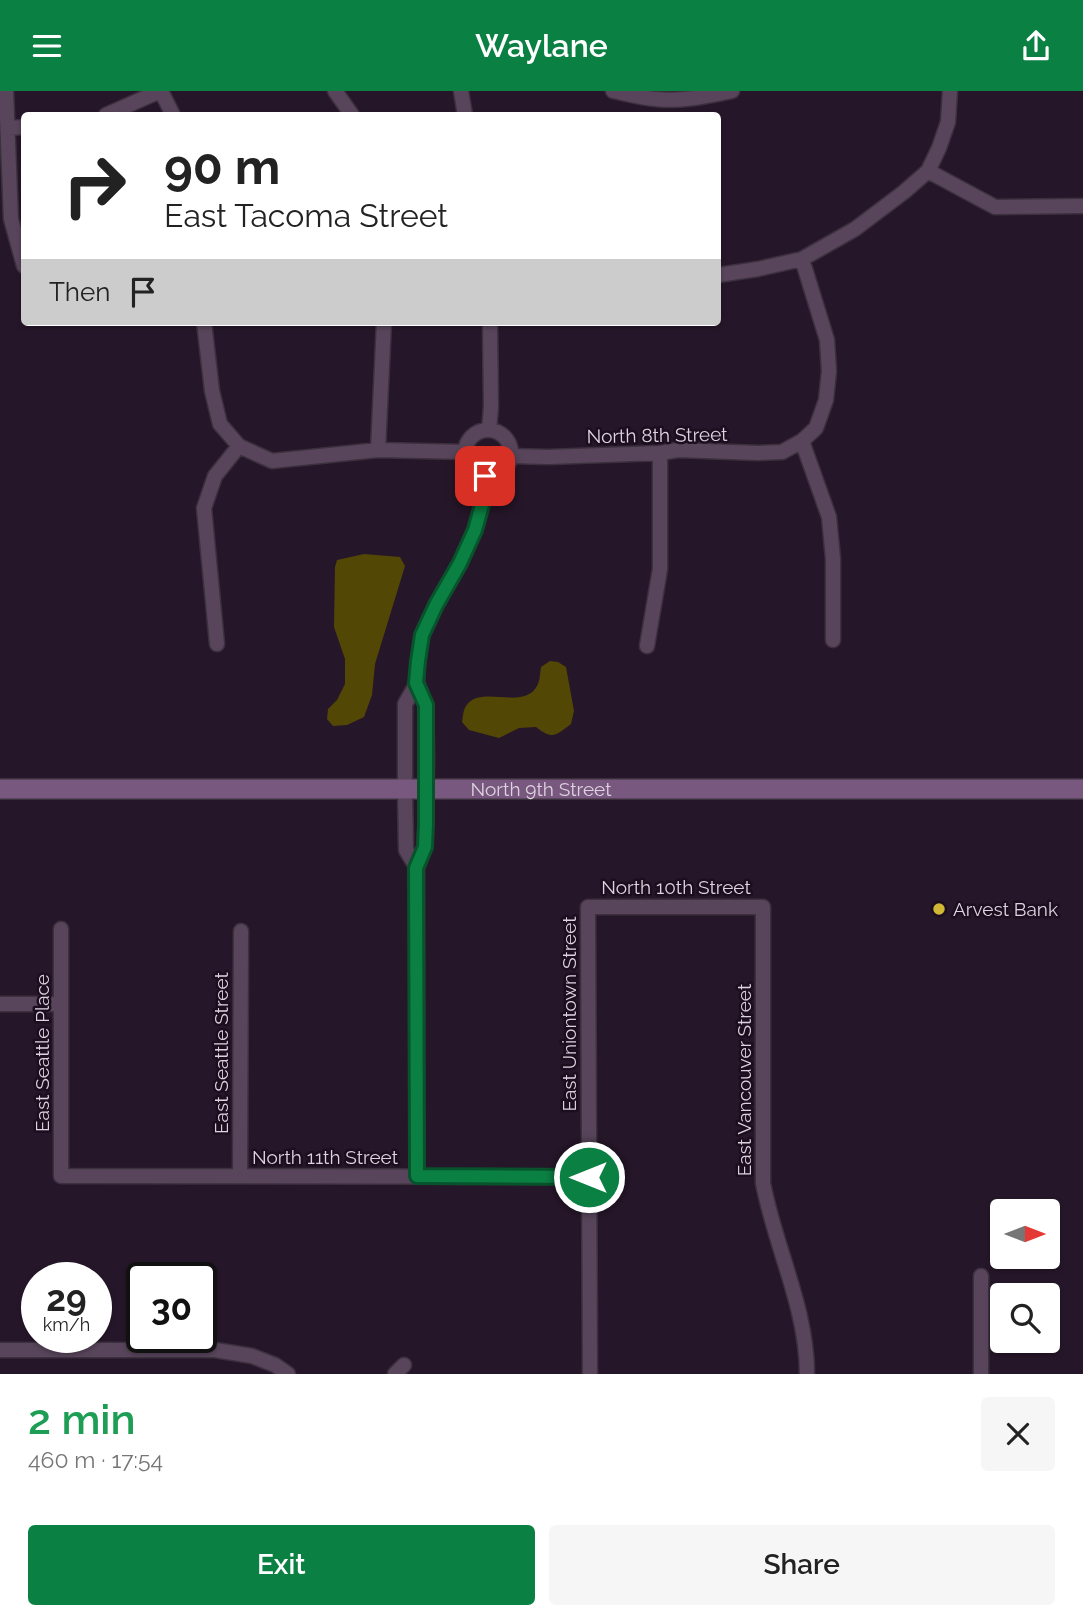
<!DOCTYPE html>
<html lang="en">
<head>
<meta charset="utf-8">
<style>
	body { margin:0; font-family:Raleway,sans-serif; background:#f6f6f6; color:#222; height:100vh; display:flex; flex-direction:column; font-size:26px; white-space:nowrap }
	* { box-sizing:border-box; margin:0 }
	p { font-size:23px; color:#767676 }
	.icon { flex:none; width:38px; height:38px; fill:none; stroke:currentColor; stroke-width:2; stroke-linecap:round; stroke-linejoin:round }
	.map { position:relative; height:1283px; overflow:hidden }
	.panel { display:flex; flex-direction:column; background:#fff; flex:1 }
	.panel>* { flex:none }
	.guide { position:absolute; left:21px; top:21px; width:700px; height:214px; border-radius:7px; box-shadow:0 2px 5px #0004; background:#fff; color:#222; overflow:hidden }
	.needle { width:46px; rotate:90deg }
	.fabs { position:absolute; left:990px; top:1108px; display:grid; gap:14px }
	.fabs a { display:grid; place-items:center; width:70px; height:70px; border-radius:7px; background:#fff; box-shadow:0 2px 5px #0004; font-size:35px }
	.speed { position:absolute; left:21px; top:1171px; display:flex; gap:14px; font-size:35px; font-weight:700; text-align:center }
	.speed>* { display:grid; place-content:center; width:91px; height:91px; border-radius:50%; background:#fff; box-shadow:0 2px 5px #0004; line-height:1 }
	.speed small { font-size:18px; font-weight:400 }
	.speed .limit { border:4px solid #111; border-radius:10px; background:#fff; color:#111 }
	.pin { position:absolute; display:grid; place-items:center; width:60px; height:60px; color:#fff; margin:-30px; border-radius:14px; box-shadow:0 4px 10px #0006 }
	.me { position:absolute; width:77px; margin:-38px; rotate:270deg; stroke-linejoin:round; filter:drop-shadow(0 0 5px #0008) }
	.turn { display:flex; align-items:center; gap:24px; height:147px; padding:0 28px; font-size:32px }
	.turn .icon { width:91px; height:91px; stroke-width:2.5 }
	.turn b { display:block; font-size:49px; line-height:60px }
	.then { display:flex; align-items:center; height:66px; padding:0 28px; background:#0003; gap:14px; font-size:26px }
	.round { display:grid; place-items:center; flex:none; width:74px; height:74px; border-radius:7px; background:#f6f6f6 }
	.overview { display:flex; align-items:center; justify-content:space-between; height:119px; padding:0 28px }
	h1 { font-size:42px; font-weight:600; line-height:52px; color:#1e9e55 }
	.cta { display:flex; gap:14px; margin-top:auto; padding:14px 28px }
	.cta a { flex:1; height:80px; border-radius:7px; background:#0b8043; color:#fff; font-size:28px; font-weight:600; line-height:80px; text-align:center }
	.cta a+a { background:#f6f6f6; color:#222 }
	header { display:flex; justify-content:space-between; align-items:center; height:91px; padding:0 28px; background:#0b8043; color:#fff; font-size:32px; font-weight:600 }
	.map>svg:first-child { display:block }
	.water { fill:#534705 }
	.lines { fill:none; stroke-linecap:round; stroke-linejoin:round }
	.minor-casing { stroke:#3c303e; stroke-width:17 }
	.secondary-casing { stroke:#3c303e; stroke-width:22 }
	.minor { stroke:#58455b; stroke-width:14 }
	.secondary { stroke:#78587e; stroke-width:19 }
	.route-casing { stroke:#07532c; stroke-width:18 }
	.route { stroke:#0b8043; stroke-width:12 }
	.poi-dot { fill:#d0b736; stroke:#1c0d1f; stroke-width:2.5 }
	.labels { text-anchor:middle; stroke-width:5; stroke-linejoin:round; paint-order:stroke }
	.street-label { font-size:19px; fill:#ddd2df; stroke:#1c0d1f }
	.poi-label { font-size:19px; fill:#ddd2df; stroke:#1c0d1f; text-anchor:start }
</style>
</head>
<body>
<header><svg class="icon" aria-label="menu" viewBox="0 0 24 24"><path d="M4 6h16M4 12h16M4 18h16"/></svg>Waylane<svg class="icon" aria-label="share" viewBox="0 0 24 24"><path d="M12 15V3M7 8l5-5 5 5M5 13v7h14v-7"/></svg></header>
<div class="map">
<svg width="1083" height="1283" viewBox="0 0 1083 1283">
	<rect width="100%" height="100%" fill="#261629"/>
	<path class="water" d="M364,463L400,466L405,475L375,573L372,604L364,626L347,634L333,635L327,628L328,618L337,609L345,593V568L334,536L335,476L337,469Z
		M550,570L558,571L566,576L574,620L571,633C555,645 553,649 536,636L519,637L499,647L469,639L462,631C463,626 463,619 466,615C481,592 525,622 538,593C540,589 540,581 541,576Z"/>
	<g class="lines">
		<defs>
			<path id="minor" d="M6,0L11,128L24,175
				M161,0L173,24
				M335,0L352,24
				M461,0L465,24
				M613,0C627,3 642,7 656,8C682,11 708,5 732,0
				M106,24L160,0
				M8,37L24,36
				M928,80L995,116L1083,115
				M718,184L758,178L802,168L855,138L904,101L928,80L939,57L948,31L950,0
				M204,231L212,300L220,333L239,355L272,370L378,359L465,361
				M465 362a23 23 0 1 1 46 0a23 23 0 1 1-46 0Z
				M489,339L491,316L490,231
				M802,350L829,426L833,468V549
				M378,359L384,231
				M510,365L548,366L660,362L678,359L758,362L782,361L802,350L816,337L826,309L829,280L827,249L802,168
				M217,553L204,417L215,385L239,355
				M647,555L660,478V362
				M417,592L426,614L427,666L425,756L417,777V1085
				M417,777L406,759L405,699V613L417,592L418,570L422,544L436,514L460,472L475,439L483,410L485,385
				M61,838V1085L589,1086
				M0,913H61
				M240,1085L241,840
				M0,1259H215L252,1265L275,1274L288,1283
				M395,1283L404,1274
				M590,1283L588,816H763V1092C775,1156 807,1217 807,1283
				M981,1283V1185"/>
			<g id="secondary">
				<path id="s1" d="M0,698H1083"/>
			</g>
		</defs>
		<use href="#minor" class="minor-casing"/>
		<use href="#secondary" class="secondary-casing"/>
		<use href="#minor" class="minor"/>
		<use href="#secondary" class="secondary"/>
	</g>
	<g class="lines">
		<defs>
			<path id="route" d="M485,385L483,410L475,439L460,472L436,514L422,544L418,570L416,592L426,614V733L425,756L416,777L417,1085L589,1086"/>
		</defs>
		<use href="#route" class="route-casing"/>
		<use href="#route" class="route"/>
	</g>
	<circle class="poi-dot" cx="939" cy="818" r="7"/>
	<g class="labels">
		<g class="street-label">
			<text transform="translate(657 344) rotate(-1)" y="7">North 8th Street</text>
			<text dy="7" stroke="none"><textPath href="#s1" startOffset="541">North 9th Street</textPath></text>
			<text x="676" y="803">North 10th Street</text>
			<text transform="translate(569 923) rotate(-90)" y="7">East Uniontown Street</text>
			<text transform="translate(42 962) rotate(-90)" y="7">East Seattle Place</text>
			<text transform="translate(221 962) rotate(-90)" y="7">East Seattle Street</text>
			<text transform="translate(744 989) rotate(-90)" y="7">East Vancouver Street</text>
			<text x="325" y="1073">North 11th Street</text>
		</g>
		<g class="poi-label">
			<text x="953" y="825">Arvest Bank</text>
		</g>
	</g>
</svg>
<div class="fabs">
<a><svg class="needle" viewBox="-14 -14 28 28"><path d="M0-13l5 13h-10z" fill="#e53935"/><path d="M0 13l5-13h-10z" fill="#767676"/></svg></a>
<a><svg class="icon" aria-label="search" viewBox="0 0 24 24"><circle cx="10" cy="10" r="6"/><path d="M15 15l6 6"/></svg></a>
</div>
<div class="speed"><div>29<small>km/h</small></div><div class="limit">30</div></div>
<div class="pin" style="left:485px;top:385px;background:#d93025"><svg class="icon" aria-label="arrive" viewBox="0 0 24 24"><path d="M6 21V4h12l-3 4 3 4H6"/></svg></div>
<svg class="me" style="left:589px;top:1086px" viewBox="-20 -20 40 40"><circle r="17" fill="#0b8043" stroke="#fff" stroke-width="3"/><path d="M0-11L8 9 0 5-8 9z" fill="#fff"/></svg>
<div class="guide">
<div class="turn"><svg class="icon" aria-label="right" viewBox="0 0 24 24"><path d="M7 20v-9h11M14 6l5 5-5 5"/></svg><div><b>90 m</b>East Tacoma Street</div></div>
<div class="then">Then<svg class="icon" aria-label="arrive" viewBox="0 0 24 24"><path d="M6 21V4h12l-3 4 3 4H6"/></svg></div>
</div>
</div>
<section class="panel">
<div class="overview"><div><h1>2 min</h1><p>460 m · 17:54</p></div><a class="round"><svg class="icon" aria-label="close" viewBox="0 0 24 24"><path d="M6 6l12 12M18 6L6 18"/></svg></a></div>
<div class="cta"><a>Exit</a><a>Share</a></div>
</section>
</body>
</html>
